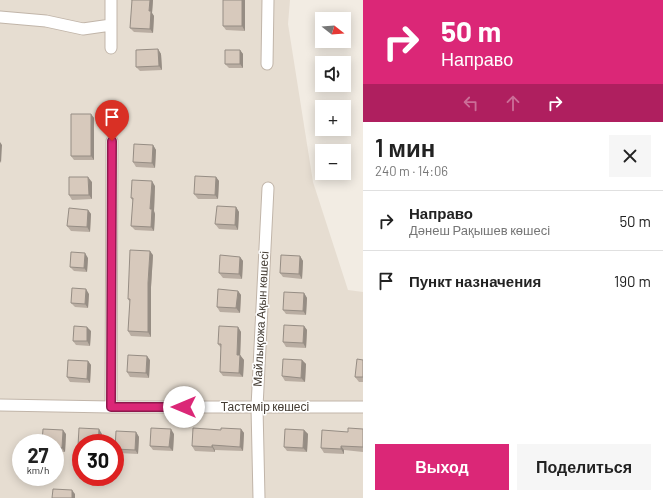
<!DOCTYPE html>
<html lang="ru">
<head>
<meta charset="utf-8">
<style>
	body { margin:0; font-family:Barlow,sans-serif; background:#f6f6f6; color:#222; height:100vh; display:flex; flex-direction:column; font-size:15px; white-space:nowrap }
	* { box-sizing:border-box; margin:0 }
	p { font-size:13px; color:#767676 }
	.icon { flex:none; width:22px; height:22px; fill:none; stroke:currentColor; stroke-width:2; stroke-linecap:round; stroke-linejoin:round }
	.map { position:relative; flex:1; overflow:hidden }
	.drawer { display:flex; flex-direction:column; background:#fff; width:300px }
	.drawer>* { flex:none }
	.hud { background:#db2777; color:#fff; overflow:hidden }
	.needle { width:26px; rotate:107deg }
	.fabs { position:absolute; left:315px; top:12px; display:grid; gap:8px }
	.fabs a { display:grid; place-items:center; width:36px; height:36px; border-radius:0px; background:#fff; box-shadow:0 2px 10px #0003; font-size:20px }
	.speed { position:absolute; left:12px; top:434px; display:flex; gap:8px; font-size:20px; font-weight:700; text-align:center }
	.speed>* { display:grid; place-content:center; width:52px; height:52px; border-radius:50%; background:#fff; box-shadow:0 2px 10px #0003; line-height:1 }
	.speed small { font-size:10px; font-weight:400 }
	.speed .limit { border:6px solid #d22; background:#fff; color:#111 }
	.pin { position:absolute; display:grid; place-items:center; width:34px; height:34px; color:#fff; margin:-41px -17px; border-radius:50% 50% 50% 0; rotate:-45deg; box-shadow:0 0 4px #0007 }
	.pin .icon { rotate:45deg }
	.me { position:absolute; width:44px; margin:-22px; rotate:270deg; stroke-linejoin:round; filter:drop-shadow(0 0 3px #0008) }
	.turn { display:flex; align-items:center; gap:14px; height:84px; padding:0 12px; font-size:18px }
	.turn .icon { width:52px; height:52px; stroke-width:2.5 }
	.turn b { display:block; font-size:28px; line-height:34px }
	.lanes { display:flex; align-items:center; height:38px; padding:0 12px; background:#0003; justify-content:center; gap:20px; direction:ltr }
	.lanes .off { opacity:.35 }
	.round { display:grid; place-items:center; flex:none; width:42px; height:42px; border-radius:0px; background:#f6f6f6 }
	.head { display:flex; align-items:center; justify-content:space-between; height:68px; padding:0 12px }
	h1 { font-size:24px; font-weight:600; line-height:30px }
	.action { display:flex; gap:8px; margin-top:auto; padding:8px 12px }
	.action a { flex:1; height:46px; border-radius:0px; background:#db2777; color:#fff; font-size:16px; font-weight:600; line-height:46px; text-align:center }
	.action a+a { background:#f6f6f6; color:#222 }
	ul { padding:0; list-style:none }
	li { display:flex; align-items:center; gap:12px; height:60px; padding:0 12px; border-top:1px solid #e0e0e0 }
	li div { flex:1 }
	li b { display:block; font-size:15px }
	li em { font-style:normal }
	main { display:flex; flex:1; min-height:0 }
	.map>svg:first-child { display:block }
	.residential { fill:#e6ddd1; fill-rule:evenodd }
	.lines { fill:none; stroke-linecap:round; stroke-linejoin:round }
	.minor-casing { stroke:#c1b5a9; stroke-width:13 }
	.minor { stroke:#fff; stroke-width:11 }
	.wall { fill:#b9ada2 }
	.shaded-wall { fill:#968d84 }
	.building { fill:#d7c9bc; stroke:#968d84 }
	.route-casing { stroke:#8e194d; stroke-width:10 }
	.route { stroke:#db2777; stroke-width:7 }
	.labels { text-anchor:middle; stroke-width:3; stroke-linejoin:round; paint-order:stroke }
	.street-label { font-size:12px; fill:#443c33; stroke:#fff }
</style>
</head>
<body>
<main>
<div class="map">
<svg width="363" height="498" viewBox="0 0 363 498">
	<rect width="100%" height="100%" fill="#f2ece3"/>
	<path class="residential" d="M0,0H290L288,24L313,182L348,290L363,292V498H0ZM21,443H55V477H21ZM81,443H115V477H81Z"/>
	<g class="lines">
		<defs>
			<path id="minor" d="M0,17L46,21L83,29L111,25
				M111,48V0
				M267,64L268,0
				M0,405L111,407H363
				M111,407L112,141
				M259,498L257,407L268,188"/>
		</defs>
		<use href="#minor" class="minor-casing"/>
		<use href="#minor" class="minor"/>
	</g>
	<path class="wall" d="M131,0H153L152,13L154,16L153,33L134,32L130,28L132,1Z
		M245,0V31L226,30L223,26Z
		M158,49L161,54L162,70L140,71L136,67Z
		M240,50L243,54V68H229L225,64Z
		M91,114L94,118V160H74L71,156Z
		M153,145L156,150L155,168L136,167L133,162Z
		M216,177L219,181L218,199H198L194,194Z
		M92,182V199L72,200L69,195Z
		M155,186L154,211L155,214L154,231L135,230L131,226L133,201L131,198Z
		M236,207L239,212L238,230L219,229L215,224Z
		M88,210L91,214L90,232L71,231L67,226Z
		M153,255L151,287V337L131,336L128,331L130,302L128,299Z
		M300,256L303,261L302,279L283,277L280,273Z
		M240,257L243,261L242,279L223,278L219,273Z
		M88,258L87,272L74,271L70,267Z
		M238,291L241,295L240,313L220,312L217,307Z
		M304,293L307,298L306,315L286,314L283,310Z
		M89,294L88,308L75,307L71,303Z
		M304,326L307,330L306,348L286,347L283,342Z
		M238,327L241,332L240,355L244,360L243,377L223,376L220,372L221,348L218,344Z
		M91,331L90,346L76,345L73,341Z
		M150,360L149,378L130,377L127,372Z
		M302,360L306,364L305,382L285,381L282,376Z
		M363,360V382H359L355,377Z
		M88,361L91,365L90,383L70,382L67,377Z
		M241,429L244,433L243,451L215,450V452L195,451L192,446Z
		M363,429V452L344,450V454L324,453L321,448L348,432Z
		M304,430L308,434L307,452L287,451L284,447Z
		M136,432L139,437L138,454L118,453L115,449Z
		M66,434L65,452H55V443Z
		M174,434L173,451L153,450L150,446Z"/>
	<path class="shaded-wall" d="M150,0H153L152,13L154,16L153,33L150,29L149,11Z
		M242,0H245V31L242,26Z
		M158,49L161,54L162,70L159,66Z
		M240,50L243,54V68L240,64Z
		M91,114L94,118V160L91,156Z
		M0,142L2,145L1,163L0,161Z
		M153,145L156,150L155,168L152,163Z
		M88,177L92,182V199L89,195Z
		M216,177L219,181L218,199L215,195Z
		M152,181L155,186L154,211L155,214L154,231L151,227L150,209Z
		M236,207L239,212L238,230L235,225Z
		M88,210L91,214L90,232L87,227Z
		M150,251L153,255L151,287V337L148,332V283Z
		M85,253L88,258L87,272L84,268Z
		M300,256L303,261L302,279L299,274Z
		M240,257L243,261L242,279L239,274Z
		M86,289L89,294L88,308L85,304Z
		M238,291L241,295L240,313L236,308Z
		M304,293L307,298L306,315L303,311Z
		M304,326L307,330L306,348L303,343Z
		M87,327L91,331L90,346L87,341Z
		M238,327L241,332L240,360L237,355Z
		M240,355L244,360L243,377L239,373Z
		M147,356L150,360L149,378L146,373Z
		M302,360L306,364L305,382L301,378Z
		M88,361L91,365L90,383L87,379Z
		M99,429L102,434L101,443H98Z
		M171,429L174,434L173,451L169,447Z
		M241,429L244,433L243,451L240,447Z
		M63,430L66,434L65,452L62,448Z
		M304,430L308,434L307,452L303,448Z
		M136,432L139,437L138,454L135,450Z
		M212,445L215,450V452L212,447Z
		M341,446L344,450V454L341,449Z
		M72,490L75,494V498H72Z"/>
	<path class="building" d="M132,0H150L149,11H151L150,29L130,28Z
		M223,0H242V26H223Z
		M158,49L159,66L136,67V50Z
		M225,50H240V64H225Z
		M71,114H91V156H71Z
		M134,144L153,145L152,163L133,162Z
		M195,176L216,177L215,195L194,194Z
		M69,177H88L89,195H69Z
		M132,180L152,181L150,209H152L151,227L131,226L133,198H131Z
		M217,206L236,207L235,225L215,224Z
		M69,208L88,210L87,227L67,226Z
		M130,250L150,251L148,283V332L128,331L130,299H128Z
		M71,252L85,253L84,268L70,267Z
		M220,255L240,257L239,274L219,273Z
		M281,255L300,256L299,274L280,273Z
		M72,288L86,289L85,304L71,303Z
		M218,289L238,291L236,308L217,307Z
		M284,292L304,293L303,311L283,310Z
		M284,325L304,326L303,343L283,342Z
		M74,326L87,327V341H73Z
		M219,326L238,327L237,355H240L239,373L220,372L221,344H218Z
		M128,355L147,356L146,373L127,372Z
		M283,359L302,360L301,378L282,376Z
		M357,359L363,360V377H355Z
		M68,360L88,361L87,379L67,377Z
		M79,428L99,429L98,443H81V446H78Z
		M151,428L171,429L169,447L150,446Z
		M193,428L221,430V428L241,429L240,447L212,445V447L192,446Z
		M348,428L363,429V447L341,446V449L321,448L322,430L348,432Z
		M43,429L63,430L62,448L55,447V443H42Z
		M285,429L304,430L303,448L284,447Z
		M116,431L136,432L135,450L115,449Z
		M53,489L72,490V498H52Z"/>
	<g class="lines">
		<defs>
			<path id="route" d="M112,141L111,407H184"/>
		</defs>
		<use href="#route" class="route-casing"/>
		<use href="#route" class="route"/>
	</g>
	<g class="labels">
		<g class="street-label">
			<text transform="translate(261 319) rotate(-87)" y="4">Майлықожа Ақын көшесі</text>
			<text x="265" y="411">Тастемір көшесі</text>
		</g>
	</g>
</svg>
<div class="fabs">
<a><svg class="needle" viewBox="-14 -14 28 28"><path d="M0-13l5 13h-10z" fill="#e53935"/><path d="M0 13l5-13h-10z" fill="#767676"/></svg></a>
<a><svg class="icon" aria-label="sound" viewBox="0 0 24 24"><path d="M4 9h4l5-4v14l-5-4H4zM17 9q2 3 0 6"/></svg></a>
<a>+</a>
<a>−</a>
</div>
<div class="speed"><div>27<small>km/h</small></div><div class="limit">30</div></div>
<div class="pin" style="left:112px;top:141px;background:#d93025"><svg class="icon" aria-label="arrive" viewBox="0 0 24 24"><path d="M6 21V4h12l-3 4 3 4H6"/></svg></div>
<svg class="me" style="left:184px;top:407px" viewBox="-20 -20 40 40"><circle r="19" fill="#fff"/><path d="M0-13L10 11 0 6-10 11z" fill="#db2777"/></svg>
</div>
<section class="drawer">
<div class="hud">
<div class="turn"><svg class="icon" aria-label="right" viewBox="0 0 24 24"><path d="M7 20v-9h11M14 6l5 5-5 5"/></svg><div><b>50 m</b>Направо</div></div>
<div class="lanes"><svg class="icon off" aria-label="left" viewBox="0 0 24 24"><path d="M17 20v-9H6M10 6l-5 5 5 5"/></svg><svg class="icon off" aria-label="ahead" viewBox="0 0 24 24"><path d="M12 20V5M6 11l6-6 6 6"/></svg><svg class="icon" aria-label="right" viewBox="0 0 24 24"><path d="M7 20v-9h11M14 6l5 5-5 5"/></svg></div>
</div>
<div class="head"><div><h1>1 мин</h1><p>240 m · 14:06</p></div><a class="round"><svg class="icon" aria-label="close" viewBox="0 0 24 24"><path d="M6 6l12 12M18 6L6 18"/></svg></a></div>
<ul>
<li><svg class="icon" aria-label="right" viewBox="0 0 24 24"><path d="M7 20v-9h11M14 6l5 5-5 5"/></svg><div><b>Направо</b><p>Дәнеш Рақышев көшесі</p></div><em>50 m</em></li>
<li><svg class="icon" aria-label="arrive" viewBox="0 0 24 24"><path d="M6 21V4h12l-3 4 3 4H6"/></svg><div><b>Пункт назначения</b></div><em>190 m</em></li>
</ul>
<div class="action"><a>Выход</a><a>Поделиться</a></div>
</section>
</main>
</body>
</html>
